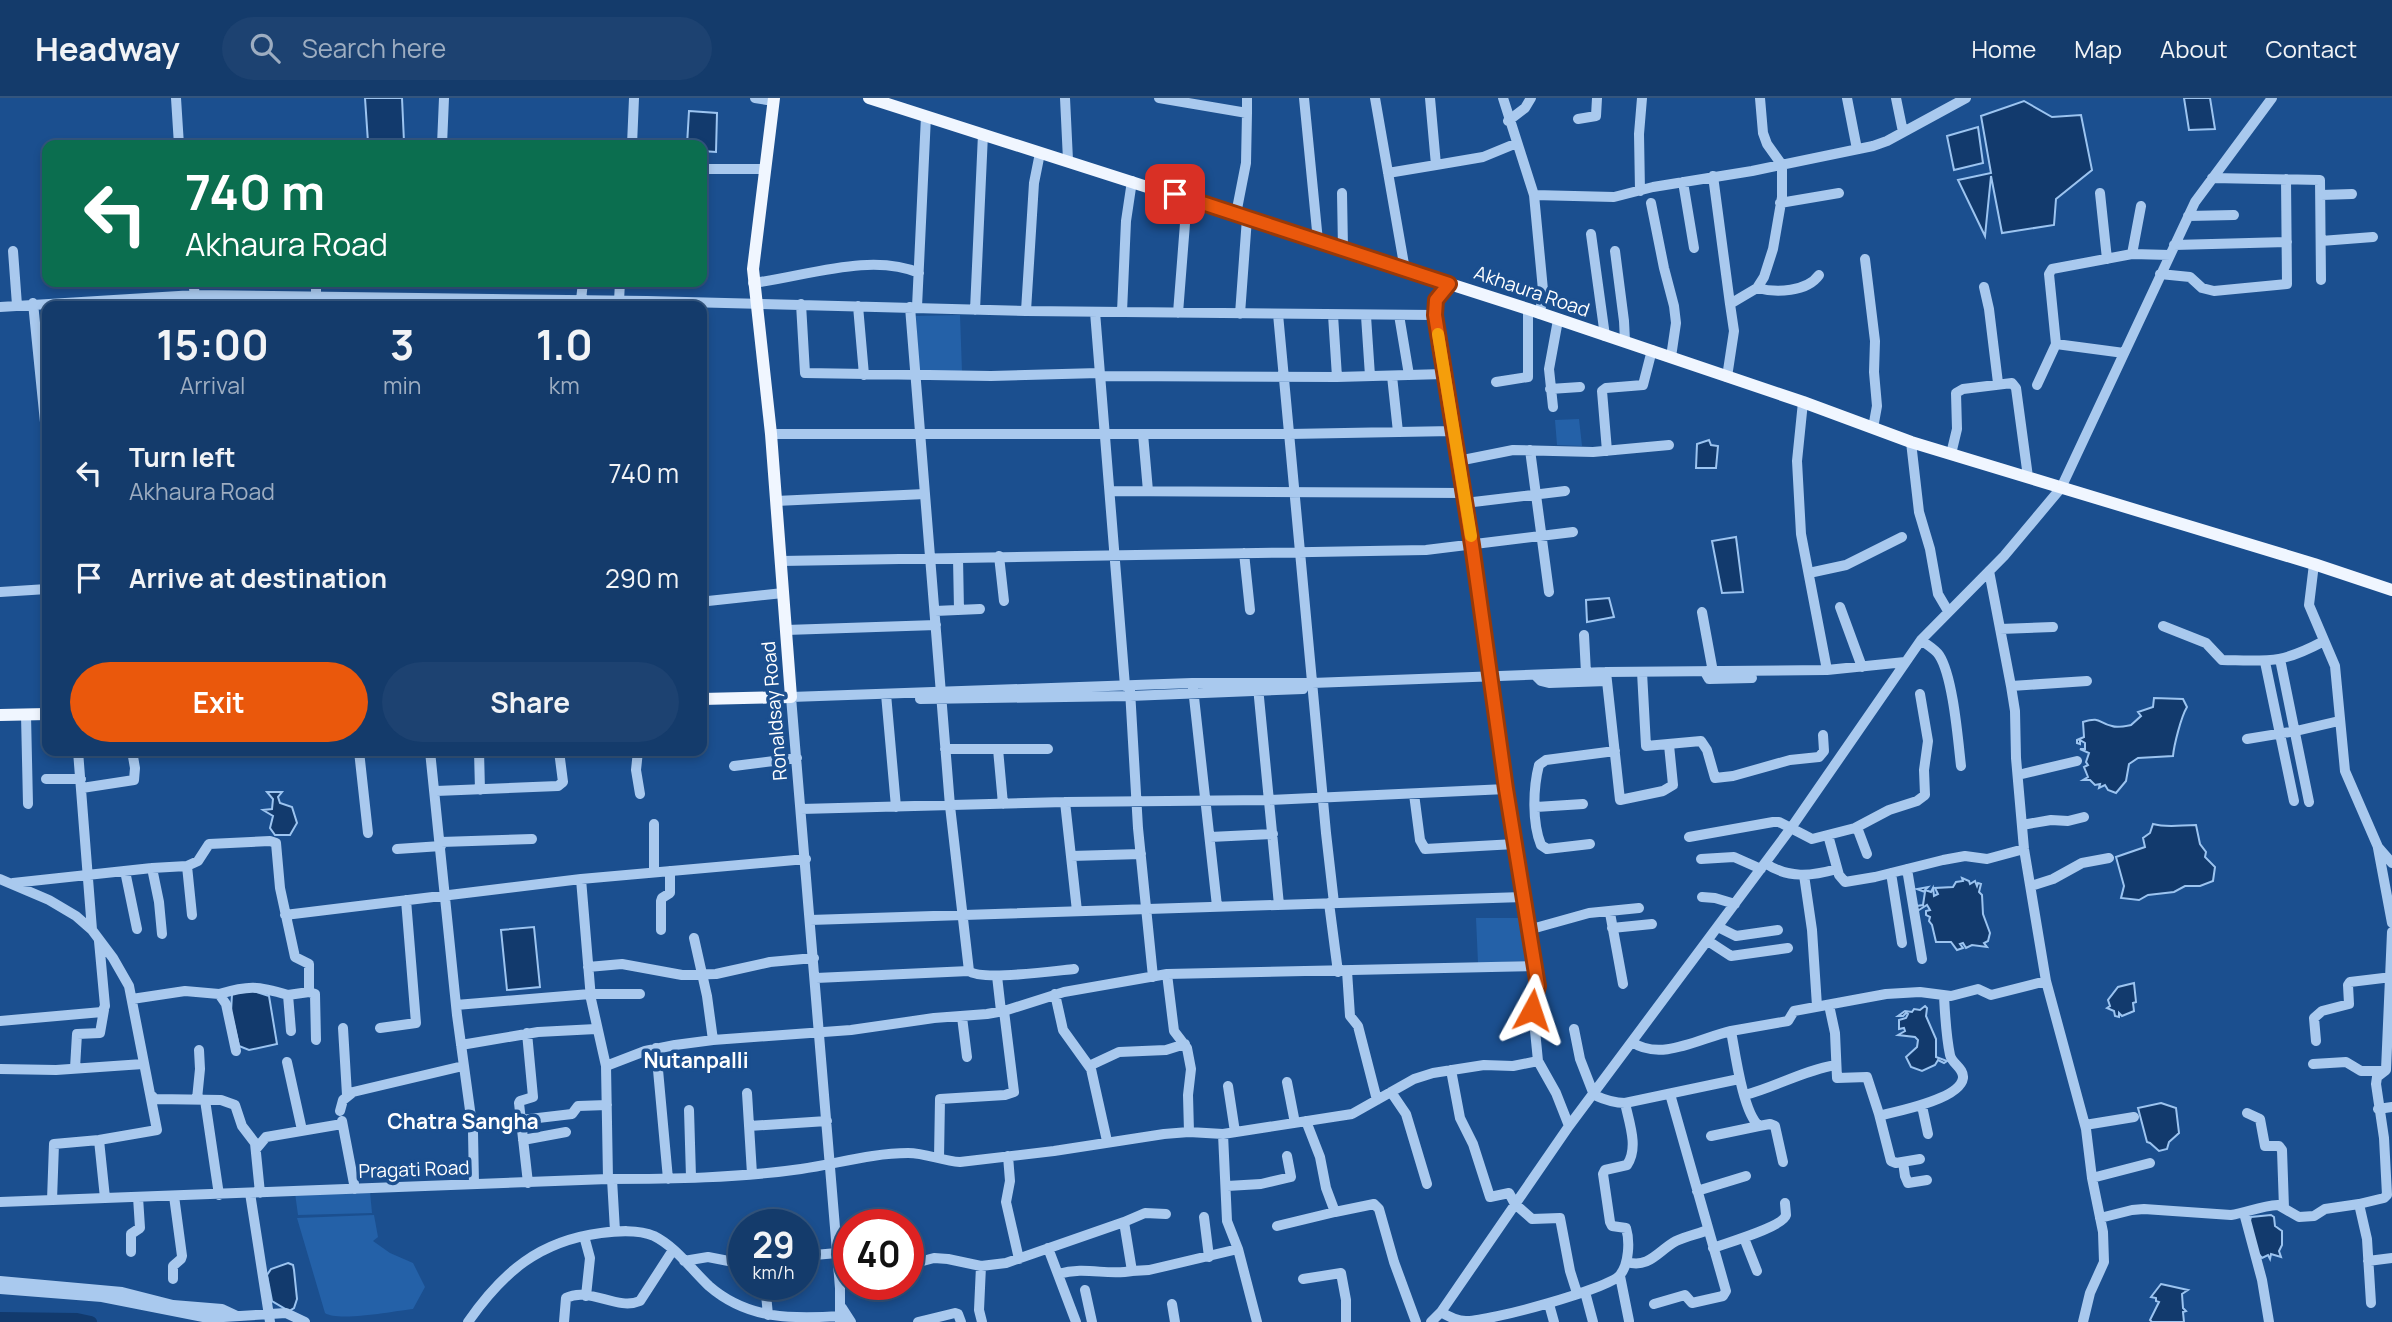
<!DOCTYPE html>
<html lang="en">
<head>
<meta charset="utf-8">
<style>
	body { margin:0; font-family:Manrope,sans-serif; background:#1d4271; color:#f1f3f6; height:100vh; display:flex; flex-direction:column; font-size:26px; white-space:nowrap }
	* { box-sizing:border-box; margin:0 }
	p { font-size:23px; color:#9dadc1 }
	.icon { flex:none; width:38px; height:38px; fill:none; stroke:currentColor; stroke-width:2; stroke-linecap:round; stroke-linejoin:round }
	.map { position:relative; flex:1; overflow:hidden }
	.sheet { position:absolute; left:42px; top:203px; width:665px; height:455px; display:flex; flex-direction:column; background:#143b6b; border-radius:14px; box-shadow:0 4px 10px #0003,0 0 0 2px #33557e }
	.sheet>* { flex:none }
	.guide { position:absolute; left:42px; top:42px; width:665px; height:147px; border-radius:14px; box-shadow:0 4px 10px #0003,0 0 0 2px #33557e; background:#0b6e4f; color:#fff; overflow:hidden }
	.speed { position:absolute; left:728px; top:1111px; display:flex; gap:14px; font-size:35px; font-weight:700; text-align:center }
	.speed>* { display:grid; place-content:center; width:91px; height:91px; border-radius:50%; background:#143b6b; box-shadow:0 4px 10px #0003,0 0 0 2px #33557e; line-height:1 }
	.speed small { font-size:18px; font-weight:400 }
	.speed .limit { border:10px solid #d22; background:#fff; color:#111 }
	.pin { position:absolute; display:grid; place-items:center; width:60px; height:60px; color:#fff; margin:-30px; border-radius:14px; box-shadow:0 4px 10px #0006 }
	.me { position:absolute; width:77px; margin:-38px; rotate:5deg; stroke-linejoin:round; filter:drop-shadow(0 0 5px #0008) }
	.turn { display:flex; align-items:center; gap:24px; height:147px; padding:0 28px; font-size:32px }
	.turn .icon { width:91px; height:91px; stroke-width:2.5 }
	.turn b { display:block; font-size:49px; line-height:60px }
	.eta { display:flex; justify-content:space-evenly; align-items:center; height:119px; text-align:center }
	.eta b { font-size:42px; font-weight:700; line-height:49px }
	.button { display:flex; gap:14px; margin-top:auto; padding:14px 28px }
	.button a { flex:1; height:80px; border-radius:42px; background:#ea580c; color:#fff; font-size:28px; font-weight:700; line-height:80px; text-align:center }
	.button a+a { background:#1d4271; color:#f1f3f6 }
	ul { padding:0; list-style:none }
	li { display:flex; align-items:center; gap:21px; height:105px; padding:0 28px }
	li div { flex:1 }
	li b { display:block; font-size:26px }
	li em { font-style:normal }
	header { display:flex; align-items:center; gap:42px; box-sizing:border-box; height:98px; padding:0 35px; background:#143b6b; border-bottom:2px solid #33557e }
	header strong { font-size:33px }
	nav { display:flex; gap:38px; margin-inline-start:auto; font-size:24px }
	.search { width:490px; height:63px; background:#1d4271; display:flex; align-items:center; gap:18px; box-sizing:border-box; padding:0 24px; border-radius:38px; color:#9dadc1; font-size:26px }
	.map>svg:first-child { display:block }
	.green { fill:#2461a8 }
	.water { fill:#123a6d; stroke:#9cc4f0; stroke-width:2 }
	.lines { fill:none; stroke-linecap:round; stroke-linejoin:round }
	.river { stroke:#123a6d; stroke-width:12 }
	.minor { stroke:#a9c9ee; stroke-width:10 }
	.major { stroke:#f0f6ff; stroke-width:12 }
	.route-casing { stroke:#983908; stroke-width:18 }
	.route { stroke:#ea580c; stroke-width:12 }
	.slow { stroke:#f59e0b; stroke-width:12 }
	.labels { text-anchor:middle; stroke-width:7; stroke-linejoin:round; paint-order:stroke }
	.street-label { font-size:19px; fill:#fff; stroke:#1b4f8f }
	.neighbourhood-label { font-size:21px; font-weight:bold; fill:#fff; stroke:#1b4f8f }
</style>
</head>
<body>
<header>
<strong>Headway</strong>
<div class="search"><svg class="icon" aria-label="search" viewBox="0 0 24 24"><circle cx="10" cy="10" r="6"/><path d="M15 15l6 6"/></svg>Search here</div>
<nav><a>Home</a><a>Map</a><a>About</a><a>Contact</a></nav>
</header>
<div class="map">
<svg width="2392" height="1224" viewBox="0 0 2392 1224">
	<rect width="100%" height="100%" fill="#1b4f8f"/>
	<path class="green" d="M960,217L962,274L919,273L916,218Z
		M1579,321L1582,348L1557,347L1555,322Z
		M1476,820H1519L1525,833L1529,863L1478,865Z
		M370,1094L372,1115L298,1117L295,1095Z
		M374,1117L378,1139L373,1143L390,1155L413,1165L425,1189L413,1211C395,1213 338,1224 325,1215L297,1120Z"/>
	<path class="water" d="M365,0H402L404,44H368Z
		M2184,0H2210L2215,31L2189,32Z
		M2024,3L2052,19L2081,17L2092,72L2056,101L2054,127L2002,135L1991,78L1985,138L1958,82L1991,75L1981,18Z
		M689,13L717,15L716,54L702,53V47H687Z
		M1978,29L1983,65L1954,72L1947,38Z
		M1709,342L1711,347L1718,348L1716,370H1696L1697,346Z
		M1736,439L1743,494L1722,495L1712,443Z
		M1609,500L1614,519L1587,524L1586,502Z
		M2154,600L2183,601L2187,609C2181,619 2174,647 2173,658L2138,660L2129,666L2126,683L2116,695L2108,692L2105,687L2099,690L2100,686L2095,687L2090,682H2083L2088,679L2084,669L2088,667L2086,664L2089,655L2080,651H2085V645L2080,642V646L2077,645V642L2084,639L2083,624C2101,618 2098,625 2112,628C2117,630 2126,628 2131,627L2141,618L2138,614L2153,609Z
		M267,694H282L278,699L280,705L292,709L297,725L290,737H275L270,730L273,718L263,712L272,711L273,701Z
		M2153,726C2167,730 2181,727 2196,727L2200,746L2206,754L2205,759L2215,769L2213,783L2200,788H2185L2174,794L2148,797L2139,802L2121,800L2124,788L2116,759L2145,749L2143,740L2150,735Z
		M1962,780L1969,783L1970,786L1975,783L1977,788L1978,785L1981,786L1979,794L1982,797L1983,816L1990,835L1988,843L1984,845L1987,849L1972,847L1966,850L1963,845L1960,846L1963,850L1957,852L1951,844H1936L1932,827L1929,823L1930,819L1926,817V813L1930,812L1927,807L1919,812L1910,809L1923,807L1925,794L1917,791L1928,789L1925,792L1931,794L1933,790L1934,798L1938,796L1935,790L1953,789L1956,784L1963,783Z
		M534,829L540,889L507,892L501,832Z
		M2134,885L2136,904L2133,905L2134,913L2122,918L2119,915V919L2115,918L2114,913L2107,910L2110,908L2108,902L2118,889Z
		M247,891L269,898L277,946L249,952L239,948L231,914L232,896Z
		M1925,908L1927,910L1926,918L1936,941V959L1947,963L1944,965L1938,962L1935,967L1922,973L1911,969L1906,959L1917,949L1918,942L1915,939L1898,937L1905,933L1904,930L1899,931V922L1906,920L1908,916L1906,915L1903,918H1898L1905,913L1912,914L1914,911L1920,912Z
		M2161,1005L2176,1010L2179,1035L2169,1044L2167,1051L2159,1053L2150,1045L2147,1044L2138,1010Z
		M2271,1117L2274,1119L2275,1128L2282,1133V1147L2279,1153L2281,1159L2271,1156L2270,1161L2268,1157L2262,1160C2253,1151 2246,1131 2251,1119Z
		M288,1165L293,1167L294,1172L297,1201L294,1210L289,1213L272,1203L267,1177L271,1171Z
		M2161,1186L2188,1192L2182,1196L2183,1210L2186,1213L2183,1214L2184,1224H2152L2150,1222L2159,1204L2156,1203V1200L2151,1199Z"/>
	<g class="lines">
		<path class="river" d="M0,1220L77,1221L91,1224"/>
		<path class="minor" d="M176,0L179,47
			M755,0L773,3
			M1065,0L1068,62
			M1159,0L1247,15V0
			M1304,0L1318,143
			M1375,0L1405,172
			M1503,0L1534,97L1543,192L1540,216
			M1847,0L1857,51
			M1896,0L1903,34
			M1578,21L1596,18L1597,0
			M1508,23L1525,10L1531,0
			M442,47L444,0
			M632,47L634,0
			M1436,67L1483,59L1517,45
			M702,71H763
			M1388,75L1436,67L1430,0
			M1713,78L1730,206
			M2212,80L2320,82L2321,182
			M1683,84L1694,150
			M1640,93L1639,36L1642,0
			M1342,95L1343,151
			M2100,95L2107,161
			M1534,97L1614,99L1653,89L1752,73L1873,48L1887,43L1966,0
			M2321,97L2352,96
			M1651,105L1664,170L1674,208L1676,225L1671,259
			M1780,105L1839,95
			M1236,116L1246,65L1247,15
			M2188,118L2234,117
			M1591,136L1605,238
			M2321,143L2373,139
			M2174,147L2287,144
			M13,153L17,207
			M1615,153L1624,223L1625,243
			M2132,156L2141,108
			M1865,161L1875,243L1874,274L1877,308L1873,330
			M2160,176L2190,179L2202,190L2214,193L2287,186L2286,81
			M193,184L195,197
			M316,184V199
			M753,185C804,179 871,154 919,175
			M1449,186L1436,202L1435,217L1472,447L1506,691L1538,888L1533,912L1538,963L1556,995L1569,1028
			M1984,189L1989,211L1998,285
			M1757,190C1776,195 1807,194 1819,177
			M581,202L583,184
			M619,203L620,184
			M33,205L47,344
			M801,206L805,275L991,278L1099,275
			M858,208L864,277
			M0,209L195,197L647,203L1026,213L1435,217
			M910,209L950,708L969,873C981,883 1054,873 1074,871
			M917,209L926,18
			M975,212L983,36
			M1026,213L1034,85L1040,55
			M1095,214L1125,588
			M1122,214L1126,123L1132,83
			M1178,215L1187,100
			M1240,216L1247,120
			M1278,216L1326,735L1334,805
			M1333,217L1337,279
			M1399,217L1409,277
			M1366,218L1370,278
			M2056,246L2124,255
			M1100,278L1337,279L1444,276
			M1392,278L1398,334
			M1727,279L1734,233L1730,206L1757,190L1764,179L1773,151L1782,99V67L1767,46L1763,35L1760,0
			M1496,284L1528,279V211
			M2037,287L2056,246L2049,176L2052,171L2132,156L2170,157
			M1550,291L1580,289
			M1803,304L1797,363L1801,436L1827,572
			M1553,309L1549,271L1558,222
			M771,336H1290L1453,333
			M1143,336L1148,393
			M1911,344L1919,414L1930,451L1938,496L1948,513
			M1530,352L1549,494
			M1607,353L1602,293L1606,290L1643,287L1652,252
			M1951,356L1957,331L1956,295L1963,291L2012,285L2016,290L2028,379
			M1458,363L1513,352L1593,354L1669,347
			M1110,393L1464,395
			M776,403L925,396
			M1465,405L1565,393
			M1244,455L1250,512
			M999,458L1004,503
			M958,460L959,512
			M781,463L1426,452L1573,434
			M2314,466L2309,507L2335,568L2345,673L2378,749L2392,765
			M1989,473L2011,588L2087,583
			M1809,475L1846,467L1902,439
			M0,494L47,491
			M702,501L708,503L783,495
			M1840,509L1862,569
			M935,513L980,511
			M1702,514L1713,574
			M2163,528L2206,545L2222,562C2270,563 2281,566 2324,543
			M2000,531L2053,529
			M786,532L936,527
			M1584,537L1586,575
			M1921,542C1927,547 1935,551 1939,557C1953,578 1958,642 1961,668
			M2280,561L2309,704
			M2265,564L2294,703
			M1606,574L1620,702L1663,693L1673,687L1669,647
			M1642,574L1646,648L1701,643L1707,652L1715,680L1733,678L1790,662L1819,659L1824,653L1823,637
			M1705,574L1709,581L1752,580
			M1535,577L1541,583L1549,585L1607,583
			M2011,588L2015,613L2016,660L2024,751L2046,883L2086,1031L2092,1080L2103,1134L2104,1164L2090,1195L2083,1224
			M1258,589L1279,807
			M1193,590L1217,808
			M1130,592L1138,730L1153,879
			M886,596L896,709
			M920,601L1130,598L1303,591
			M26,617L28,706
			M2247,641L2296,633L2339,623
			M945,651H1048
			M998,651L1003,706
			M78,653L92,832
			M359,653L368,735
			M430,653L457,917L473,1034L474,1086
			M479,653L480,692
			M638,653L636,672L640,696
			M734,668L797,660
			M2018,677L2077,663
			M46,681H81
			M82,690L134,682L135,670L132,653
			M436,693L558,688L563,684L559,653
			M1414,696L1420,742L1425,751L1515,746
			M1065,704L1077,813
			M1536,709L1583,706
			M801,711L1065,704L1269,702L1506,691
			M654,726V774
			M2022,727L2051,722L2068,723L2084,719
			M1855,730L1889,712L1917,703L1925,697L1924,672L1928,643L1920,596
			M1828,737L1839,777L1845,784L1875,779L1943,762L1965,758L1987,761L2024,751
			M1210,739L1273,736
			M1689,739L1773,724H1779L1812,741L1855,730L1858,732L1867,756
			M441,744L532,741
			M1590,746L1547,751L1541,747C1532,725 1533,690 1539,667L1546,662L1615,653
			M2378,750L2392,825
			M397,751L441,748
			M1071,758L1141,756
			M1701,761L1734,759L1761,771
			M1765,765C1788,781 1812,778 1837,771
			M152,770L159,804L162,836
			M1907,771L1922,861
			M125,773L137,831
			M1891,775L1902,845
			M1804,777L1812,832L1817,908
			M0,781L49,802L76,818L92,832L113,860L129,888L150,996L155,1001L221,1002L235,1007L242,1028L255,1045L260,1095
			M581,781L591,901L606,968L608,1081
			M13,785L152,770L187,768
			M2031,788L2053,781L2082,765L2109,760
			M1702,799L1715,800L1735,806
			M1329,805L1338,874
			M1610,815L1623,886
			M192,817L187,768L198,763L209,746L270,743L276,745L280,790L295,859L309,866V894L288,897L291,933
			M285,817L581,781L806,761
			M810,822L1523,799
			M1718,829L1736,838L1778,832
			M1612,830L1652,826
			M661,832V803L662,800L670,795V773
			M1528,832L1589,815L1639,810
			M694,840L707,898L713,942
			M1708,843L1731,858L1788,850
			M588,869L622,866L682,877L716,876L770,864L814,860
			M1347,873L1350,918L1358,928L1377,1002
			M1167,876L1174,933L1187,950L1191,971L1188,997L1189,1034
			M997,878L1001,913
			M816,880L969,873
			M309,894L315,896L316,942
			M219,896C250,887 257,888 288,897
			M1055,896L1063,932L1091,971L1107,1043
			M132,901L185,893L219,896L226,906L236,953
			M456,907L590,896H640
			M1829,907L1835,935L1837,980L1867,979L1879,1016L1882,1017C1899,1013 1960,1001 1963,980C1964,970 1952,966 1950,957C1946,938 1945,917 1944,898
			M962,919L967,959
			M0,923L102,914L105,908L99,843
			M343,930L347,997
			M380,930L416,925L406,802
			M1574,931L1580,961L1594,997C1605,1002 1614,1005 1625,1005L1739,981
			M1731,933L1788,923L1794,913L1886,896L1920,894L1951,898L1978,891L1991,897L2046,883
			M527,935L533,999L520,1003L519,1005L528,1085
			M2316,943L2314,920L2322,913L2349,906L2348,887L2350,884L2392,879
			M1632,944C1661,964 1700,940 1731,933C1735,954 1743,1015 1759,1028L1770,1026L1775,1028L1783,1064
			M461,947L538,934L596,931
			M656,950L668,1081
			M287,964L302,1032
			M2313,966L2346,964L2361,973H2383
			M606,968L645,953L675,947L713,942L851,932L934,920L987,916L1004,913L1064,894L1167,876L1534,868
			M1089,968L1119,954L1166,952L1185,946
			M75,970L77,936L100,935L104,912
			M0,971L56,972L143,966
			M1451,972L1460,1020L1473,1046L1490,1099L1509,1095L1515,1106L1532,1121L1560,1120L1570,1173L1577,1195
			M1287,984L1295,1025
			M1228,988L1235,1034
			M1391,994L1406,1016L1427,1086
			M747,995L752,1076
			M1745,997C1776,989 1804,972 1836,967
			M197,1001L200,971L199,952
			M205,1002L219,1097
			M1922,1008L1928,1036
			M2378,1011L2392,1009
			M689,1012L691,1079
			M340,1013L343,1002L353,994L463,968
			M2247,1015L2260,1021L2265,1048H2279L2282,1052L2284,1110
			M1879,1016L1891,1063L1896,1065L1920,1061
			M521,1022L572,1016L578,1008L607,1007
			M342,1023L355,1091
			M1306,1023L1320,1059L1326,1090L1335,1114L1374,1106L1379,1111L1394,1164L1416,1224
			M2085,1027L2134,1019
			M749,1028L827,1023
			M1223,1036L1227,1123L1238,1151L1257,1224
			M1711,1038L1759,1028
			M99,1042L105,1100
			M523,1042L566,1034
			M256,1051L266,1039L342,1026
			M1008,1058L1010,1083L1006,1104L1019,1161
			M939,1060L940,1001L1005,997L1014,994L1004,913
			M1903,1064L1905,1078L1908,1085L1927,1082
			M2092,1080L2150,1065
			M612,1081L615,1133
			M1227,1088L1261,1086L1291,1079L1287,1058
			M1697,1093L1746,1078
			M250,1095L270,1224
			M52,1102L54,1046L99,1042L157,1032L150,996
			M0,1104L608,1081C672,1081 738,1080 801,1071C836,1066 872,1055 908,1055C926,1055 942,1063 960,1064L1054,1053L1164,1036L1189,1034L1223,1036L1352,1016L1414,981L1433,975L1484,967L1513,968L1538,963
			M2244,1115L2262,1182L2269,1224
			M1204,1119L1209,1159
			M2100,1120L2132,1112L2144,1111L2231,1117C2248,1114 2261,1108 2278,1107L2299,1119L2314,1118L2325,1111L2359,1106
			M1124,1124L1145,1115L1166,1116
			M1277,1128L1335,1114
			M584,1138L590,1160L586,1198
			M1744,1140L1757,1173
			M1048,1150L1076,1224
			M1713,1150C1726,1145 1783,1129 1786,1117C1786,1116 1785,1106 1785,1105
			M131,1154V1136L140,1130L138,1099
			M803,1158L837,1155
			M684,1163L708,1159L744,1166
			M2368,1163L2392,1160
			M1627,1164C1649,1171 1659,1152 1676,1143C1686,1138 1698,1136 1708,1132
			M908,1167L934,1160L948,1161L981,1168L1006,1165L1124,1124L1132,1173L1149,1172L1238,1151
			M981,1168L979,1212L982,1224
			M1058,1176C1086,1168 1107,1178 1132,1173
			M1620,1178L1629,1223
			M173,1181V1168L181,1161L182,1158L174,1098
			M1303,1181L1341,1175L1346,1202V1224
			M0,1183L122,1194L173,1207L222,1211L237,1218
			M765,1186L768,1217
			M0,1191L102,1199L208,1220L286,1215L305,1224
			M1085,1192L1092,1224
			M1585,1194L1593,1224
			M2371,1205L2367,1141L2359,1106L2384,1100L2387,1097L2384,1040L2376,986L2377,979L2386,972L2392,834
			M1172,1206L1175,1224
			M1549,1206L1554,1224
			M1654,1206L1685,1197L1692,1205L1723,1198L1726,1193L1670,996
			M842,1210L851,1224
			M1441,1214C1449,1219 1457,1223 1466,1223C1487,1224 1609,1191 1620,1177C1629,1166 1630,1143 1626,1130L1612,1128L1610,1124L1603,1076L1605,1072L1627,1067C1639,1050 1629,1024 1625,1005
			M468,1224C503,1174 539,1143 601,1135C617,1133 638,1131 654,1138C676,1149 691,1171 709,1188C748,1222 793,1221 841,1218
			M564,1224L566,1200C589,1188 617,1213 640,1203L673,1152
			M840,1224V1190L791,599L1192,585H1312L1606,574L1827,572L1905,564
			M918,1224L955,1215L958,1216L961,1224
			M1431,1224L1441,1214L1569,1028L1791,730L1921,542L2004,458L2061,390L2195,104L2272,0"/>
		<path class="major" d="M869,0L1528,211L1803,304L1911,344L2314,466L2392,492
			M702,601L791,599L771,336L753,171L774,0
			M0,617L47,616"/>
	</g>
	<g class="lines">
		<defs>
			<path id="route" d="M1175,96L1449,186L1436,202L1435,217L1472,447L1506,691L1538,888L1532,912"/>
		</defs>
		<use href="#route" class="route-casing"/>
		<use href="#route" class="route"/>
		<path class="slow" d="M1438,236L1471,438"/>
	</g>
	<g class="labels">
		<g class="street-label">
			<text transform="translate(1532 193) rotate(19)" y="7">Akhaura Road</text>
			<text transform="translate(774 613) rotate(-95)" y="7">Ronaldsay Road</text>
			<text transform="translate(414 1071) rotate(-2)" y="7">Pragati Road</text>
		</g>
		<g class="neighbourhood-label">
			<text x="696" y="970">Nutanpalli</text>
			<text x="463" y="1031">Chatra Sangha</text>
		</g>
	</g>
</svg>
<div class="speed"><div>29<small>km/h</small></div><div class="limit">40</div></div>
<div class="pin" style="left:1175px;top:96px;background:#d93025"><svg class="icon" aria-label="arrive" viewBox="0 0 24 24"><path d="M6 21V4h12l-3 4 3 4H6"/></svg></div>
<svg class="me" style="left:1532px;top:912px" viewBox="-20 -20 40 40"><path d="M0-17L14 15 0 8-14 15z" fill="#ea580c" stroke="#fff" stroke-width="4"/></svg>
<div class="guide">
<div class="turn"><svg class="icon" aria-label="left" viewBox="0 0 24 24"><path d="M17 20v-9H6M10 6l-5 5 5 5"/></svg><div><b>740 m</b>Akhaura Road</div></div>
</div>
<section class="sheet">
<div class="eta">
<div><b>15:00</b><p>Arrival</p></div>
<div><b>3</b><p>min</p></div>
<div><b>1.0</b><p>km</p></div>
</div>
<ul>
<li><svg class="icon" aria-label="left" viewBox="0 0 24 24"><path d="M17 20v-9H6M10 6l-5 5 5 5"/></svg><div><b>Turn left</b><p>Akhaura Road</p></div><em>740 m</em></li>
<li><svg class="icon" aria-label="arrive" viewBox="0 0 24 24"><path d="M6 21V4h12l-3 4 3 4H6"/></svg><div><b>Arrive at destination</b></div><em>290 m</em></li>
</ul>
<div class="button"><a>Exit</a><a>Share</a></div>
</section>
</div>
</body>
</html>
